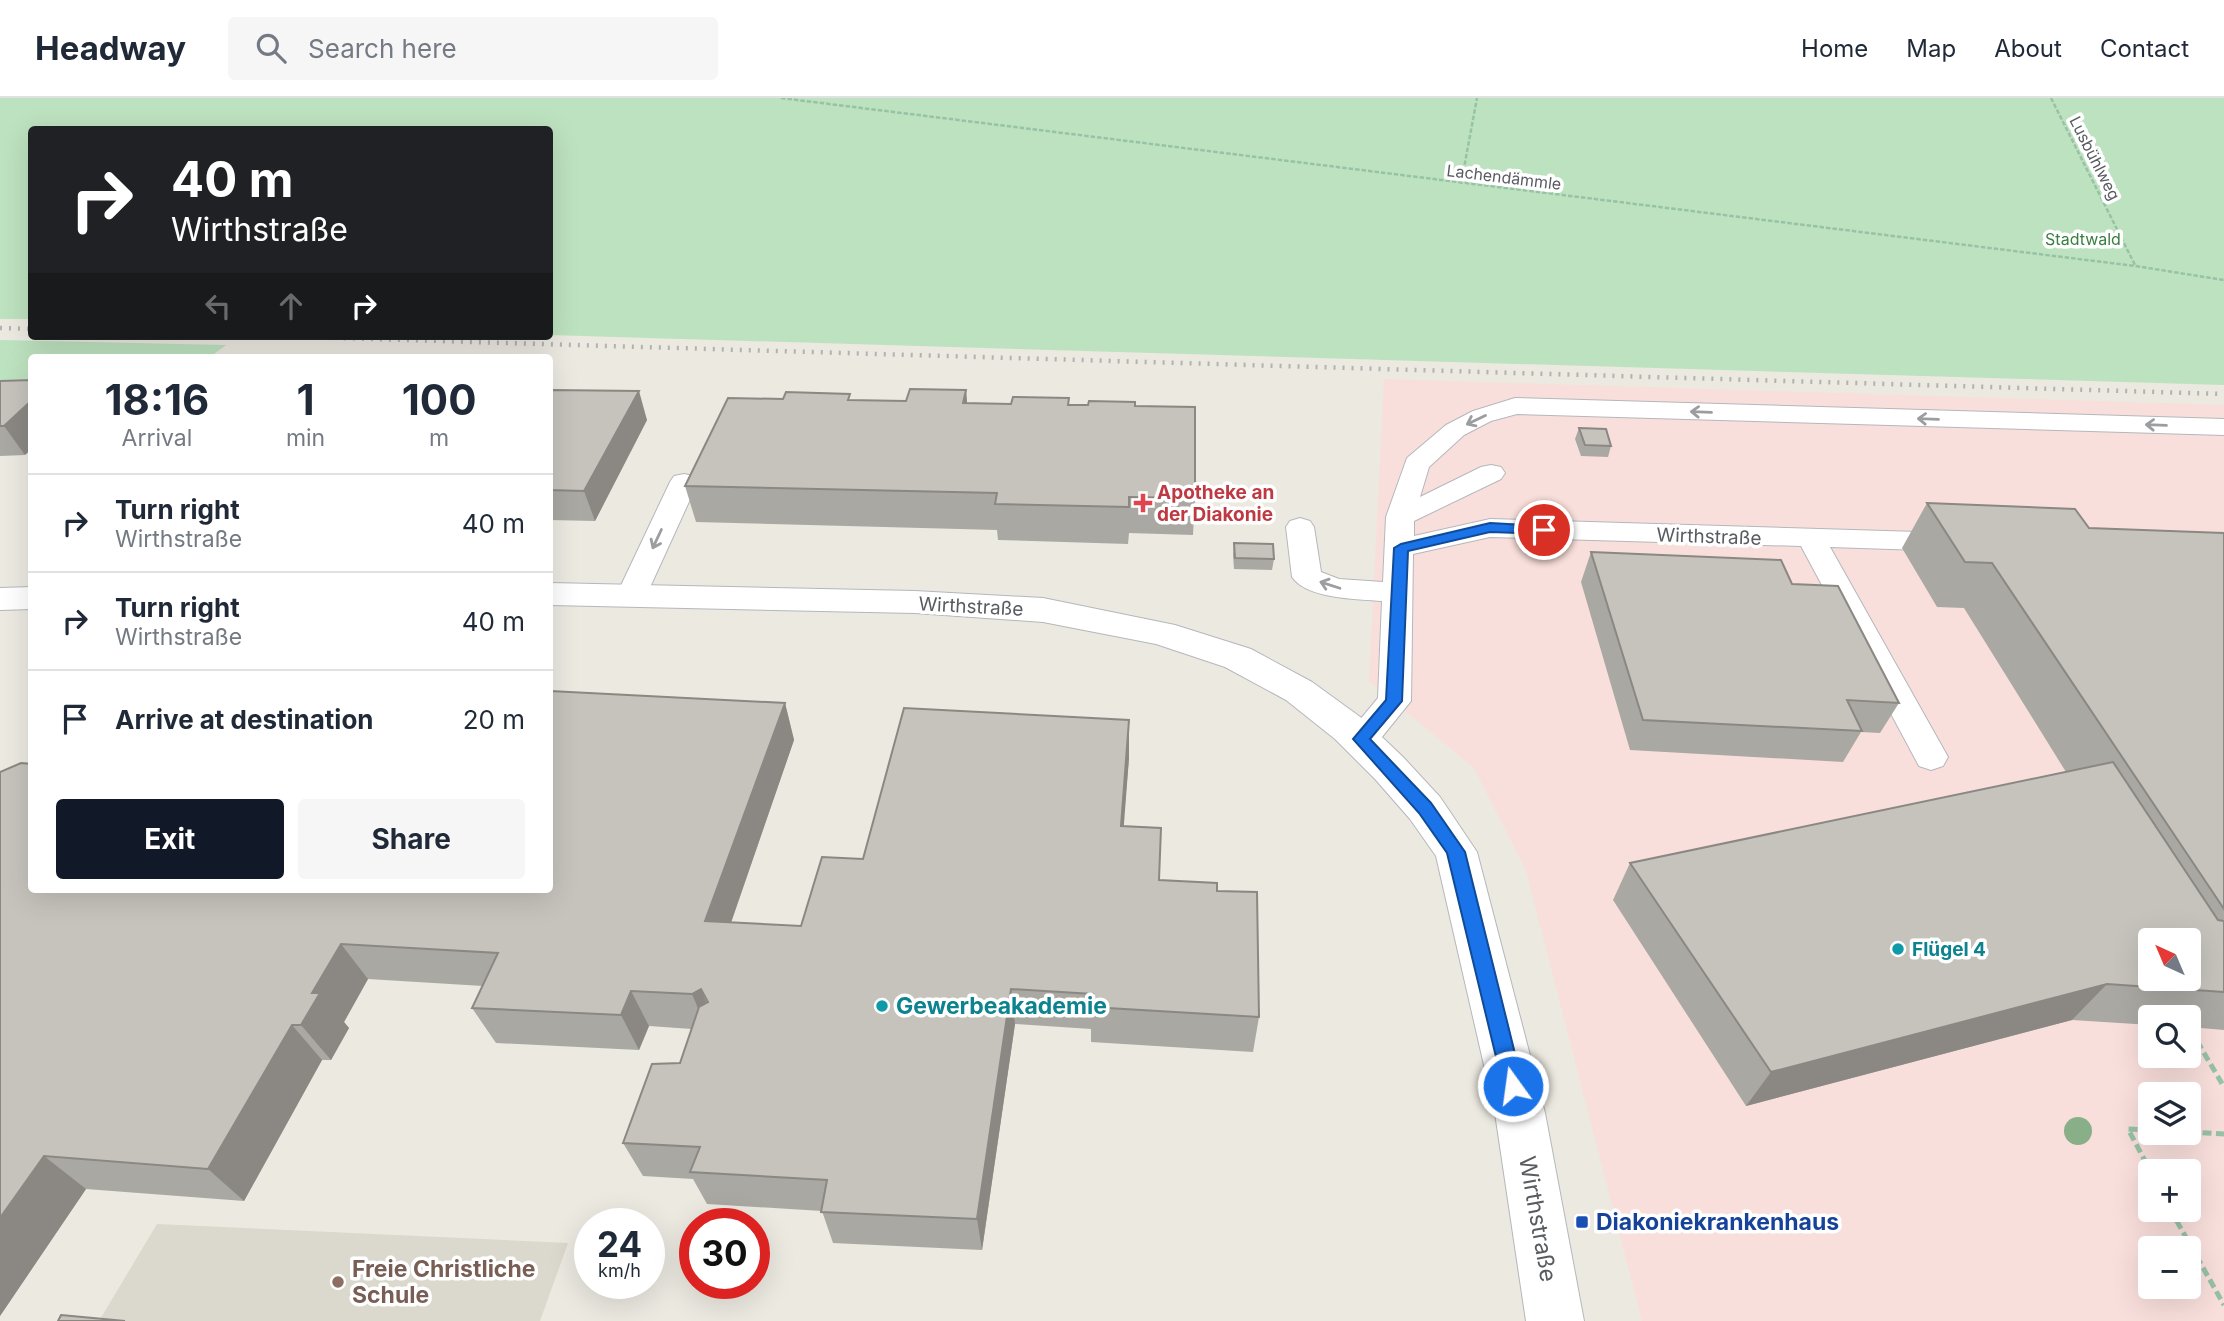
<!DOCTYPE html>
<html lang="en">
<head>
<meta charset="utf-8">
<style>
	body { margin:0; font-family:Inter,sans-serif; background:#f6f6f7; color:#1f2937; height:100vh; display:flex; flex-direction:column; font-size:26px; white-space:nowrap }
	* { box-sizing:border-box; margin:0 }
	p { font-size:23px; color:#747a83 }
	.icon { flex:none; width:38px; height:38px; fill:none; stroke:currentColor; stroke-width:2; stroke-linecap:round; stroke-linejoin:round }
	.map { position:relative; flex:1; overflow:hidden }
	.sheet { position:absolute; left:28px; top:256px; width:525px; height:539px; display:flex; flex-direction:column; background:#fff; border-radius:7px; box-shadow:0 7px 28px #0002 }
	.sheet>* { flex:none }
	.hud { position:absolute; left:28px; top:28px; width:525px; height:214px; border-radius:7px; box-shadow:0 7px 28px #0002; background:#202124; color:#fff; overflow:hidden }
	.needle { width:46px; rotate:316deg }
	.buttons { position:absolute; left:2138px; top:830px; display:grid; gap:14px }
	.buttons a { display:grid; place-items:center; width:63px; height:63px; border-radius:7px; background:#fff; box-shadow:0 7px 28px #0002; font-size:35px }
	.speed { position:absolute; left:574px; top:1110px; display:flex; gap:14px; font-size:35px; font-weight:700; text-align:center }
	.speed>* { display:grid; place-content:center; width:91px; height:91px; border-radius:50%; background:#fff; box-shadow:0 7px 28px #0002; line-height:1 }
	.speed small { font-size:18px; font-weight:400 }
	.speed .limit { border:10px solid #d22; background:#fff; color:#111 }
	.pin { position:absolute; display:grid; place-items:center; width:60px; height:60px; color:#fff; margin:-30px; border:4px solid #fff; border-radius:50%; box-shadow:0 2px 7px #0007 }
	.me { position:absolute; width:77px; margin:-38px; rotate:346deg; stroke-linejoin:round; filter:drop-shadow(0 0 5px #0008) }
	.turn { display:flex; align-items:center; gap:24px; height:147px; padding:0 28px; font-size:32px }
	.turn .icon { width:91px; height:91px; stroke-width:2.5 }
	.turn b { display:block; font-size:49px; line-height:60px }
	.lanes { display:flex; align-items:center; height:66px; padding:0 28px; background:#0003; justify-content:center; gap:35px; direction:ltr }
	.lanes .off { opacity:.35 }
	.eta { display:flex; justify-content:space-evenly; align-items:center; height:119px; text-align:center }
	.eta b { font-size:42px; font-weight:700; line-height:49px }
	.primary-button { display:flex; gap:14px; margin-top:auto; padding:14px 28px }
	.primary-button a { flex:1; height:80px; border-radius:7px; background:#111827; color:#fff; font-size:28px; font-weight:700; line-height:80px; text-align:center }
	.primary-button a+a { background:#f6f6f7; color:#1f2937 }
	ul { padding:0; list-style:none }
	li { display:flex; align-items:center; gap:21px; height:98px; padding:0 28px; border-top:2px solid #e0e1e3 }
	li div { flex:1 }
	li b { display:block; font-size:26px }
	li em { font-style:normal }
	header { display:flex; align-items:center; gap:42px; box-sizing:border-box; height:98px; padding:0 35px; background:#fff; border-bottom:2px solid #e0e1e3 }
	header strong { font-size:33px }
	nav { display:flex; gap:38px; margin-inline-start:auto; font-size:24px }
	.search { width:490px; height:63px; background:#f6f6f7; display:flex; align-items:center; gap:18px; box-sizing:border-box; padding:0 24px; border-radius:7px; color:#747a83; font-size:26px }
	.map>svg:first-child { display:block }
	.education { fill:#dbd8ce }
	.medical { fill:#f9dfdb; fill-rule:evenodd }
	.green { fill:#bde2bf }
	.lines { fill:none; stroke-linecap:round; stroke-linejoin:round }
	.service-casing { stroke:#b5b7bc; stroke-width:2 }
	.minor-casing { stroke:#b5b7bc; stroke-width:2 }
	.path-far1 { stroke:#97c2a6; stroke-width:2.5; stroke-dasharray:4.5 2; stroke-linecap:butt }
	.path { stroke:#97c2a6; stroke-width:5; stroke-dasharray:9 4.5; stroke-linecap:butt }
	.service { fill:#fff; fill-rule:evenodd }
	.minor { fill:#fff; fill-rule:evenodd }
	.rail { stroke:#b1b2b2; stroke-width:4.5; stroke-dasharray:2 7; stroke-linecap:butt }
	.tree { fill:#89af88 }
	.wall { fill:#aaa8a3 }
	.shaded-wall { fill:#8b8884 }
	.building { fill:#c6c3bd; stroke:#8b8884; stroke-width:2; fill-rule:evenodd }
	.oneway { stroke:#9b9da0 }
	.route { fill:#1a73e8; stroke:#114b97; stroke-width:2 }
	.health-dot { fill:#e0444e; stroke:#fff; stroke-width:2.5 }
	.culture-dot { fill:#0f9aa8; stroke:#fff; stroke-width:2.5 }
	.transit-dot { fill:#1a4fb4; stroke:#fff; stroke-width:2.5 }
	.education-dot { fill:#8d6e63; stroke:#fff; stroke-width:2.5 }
	.labels { text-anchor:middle; stroke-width:7; stroke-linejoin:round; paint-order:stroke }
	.far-street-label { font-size:16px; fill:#585b60; stroke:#fff }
	.far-park-label { font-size:16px; fill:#387f40; stroke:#fff }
	.health-label { font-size:19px; font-weight:bold; fill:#be3a42; stroke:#fff; text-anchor:start }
	.street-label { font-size:19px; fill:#585b60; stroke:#fff }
	.culture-label { font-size:19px; font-weight:bold; fill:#0d838f; stroke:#fff; text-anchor:start }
	.near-culture-label { font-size:23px; font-weight:bold; fill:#0d838f; stroke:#fff; text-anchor:start }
	.near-street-label { font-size:23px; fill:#585b60; stroke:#fff }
	.near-transit-label { font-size:23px; font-weight:bold; fill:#164399; stroke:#fff; text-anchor:start }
	.near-education-label { font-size:23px; font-weight:bold; fill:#785e54; stroke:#fff; text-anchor:start }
</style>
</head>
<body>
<header>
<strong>Headway</strong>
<div class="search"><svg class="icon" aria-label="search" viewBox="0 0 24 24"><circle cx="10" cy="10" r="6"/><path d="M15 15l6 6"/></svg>Search here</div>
<nav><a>Home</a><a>Map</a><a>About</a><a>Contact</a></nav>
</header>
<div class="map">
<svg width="2224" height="1223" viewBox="0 0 2224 1223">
	<rect width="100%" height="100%" fill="#ebe9e0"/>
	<path class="education" d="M157,1126L568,1145L540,1223H99Z"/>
	<path class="medical" d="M1384,281L2224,307V1223H1642L1526,773L1474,670L1369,583ZM2151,842H2189V880H2151ZM2151,919H2189V957H2151ZM2151,996H2189V1034H2151ZM2151,1073H2189V1111H2151ZM2151,1150H2189V1188H2151Z"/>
	<path class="green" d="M0,0H2224V287L550,237V32H32L31,221H0Z
		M0,242L226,247L210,259H32L31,300H0Z"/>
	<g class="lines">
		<defs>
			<path id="service" d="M1515,300L2224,321V337L1517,316L1491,323L1464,337L1429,369L1420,399L1481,369L1491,367L1501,369L1505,375L1501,381L1414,423V438L1490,421L1952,435L1962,438L1966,444L1962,450L1952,453L1830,449L1948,659L1943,668L1931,672L1919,668L1801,448L1490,439L1413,456L1411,603L1373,650L1361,653L1349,650L1344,641L1378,600L1382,503C1357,501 1307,501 1292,479L1286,429L1290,423L1300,420L1310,423L1314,429L1321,474L1339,481L1383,484L1386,419L1407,360L1446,327L1473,313Z
				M684,376L694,378L698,384L646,498L642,505L631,508L620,505L616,498L670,384L674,378Z"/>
			<path id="minor" d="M550,485L915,493L1043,500L1175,527L1251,551L1312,584L1363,621L1403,659L1440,699L1477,754L1545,1015L1584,1223H1526L1495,1015L1436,758L1410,721L1375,681L1335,641L1286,602L1225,569L1156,546L1043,524L915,515L550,507Z
				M32,489V511L0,512V490Z"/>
		</defs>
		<use href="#service" class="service-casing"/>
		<use href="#minor" class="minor-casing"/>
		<path class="path-far1" d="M781,0L2135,168L2224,182
			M2051,0L2135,167
			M1461,86L1477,0"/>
		<path class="path" d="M2197,943L2224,989
			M2151,1032L2128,1031L2151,1074
			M2189,1034L2224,1036
			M2170,1111L2224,1207"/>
		<use href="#service" class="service"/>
		<use href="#minor" class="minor"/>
		<path class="rail" d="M0,230L32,231
			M272,238L2224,296"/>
	</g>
	<circle class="tree" cx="2078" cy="1033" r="14"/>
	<path class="wall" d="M0,283L25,357L0,358Z
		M550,292L647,322L595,423L550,422Z
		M966,292L967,305L1011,306L1069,300V307L1135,308L1195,400L1193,437L1129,435L1128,446L998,442L997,432L696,424L685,388L783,301L906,303Z
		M1579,330L1611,348L1608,359L1581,358L1575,341Z
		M1927,405L2089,430L2224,435V932L2189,929V919H2151V927L2072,922L1746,1008L1613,802L1630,765L2066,674L1964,510L1937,509L1902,450Z
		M1234,445L1274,461L1272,472L1234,471L1233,457Z
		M1591,454L1792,486L1899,605L1880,635L1861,634L1843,664L1630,652L1581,484Z
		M785,605L794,642L731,825L801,828L863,761L1129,660L1123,728L1159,782L1217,793L1259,919L1253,954L1091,944V931L1015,926L982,1152L833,1145L822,1113L707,1106L693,1081L643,1078L623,1045L680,965L692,931L649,928L639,952L496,945L472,910L483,888L368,881L344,924L349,930L331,962H322L244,1103L86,1091L0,1218L32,791L198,794Z"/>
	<path class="shaded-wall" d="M966,292L969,328L963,305Z
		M639,293L647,322L595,423L584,393Z
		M32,302V351L25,357L4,328Z
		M785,605L794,642L719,859L705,823Z
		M1129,622V660L1121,765V728Z
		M341,846L368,881L344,924L349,930L331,962L301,927L312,895Z
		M2107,886L2072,922L1746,1008L1771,974Z
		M701,891L715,926L707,932L692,896Z
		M1011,891L1015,926L982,1152L977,1121Z
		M631,893L649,928L639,952L621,917Z
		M292,927L322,962L244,1103L208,1071Z
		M44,1058L86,1091L0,1218V1120Z"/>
	<path class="building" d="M32,282V302L4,328H0V283Z
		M910,291L966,292L963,305L1011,306L1013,299L1069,300L1068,307H1088L1089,303L1135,304V308L1195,309V400L1129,399V409L995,406L997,395L685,388L728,300L783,301L786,294L850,296L848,302L906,303Z
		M550,292L639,293L584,393L550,392Z
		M1579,330L1606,331L1611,348L1585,347Z
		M1927,405L2075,411L2089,430L2224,435V811L1992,465L1965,464Z
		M1234,445L1273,446L1274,461L1235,460Z
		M1591,454L1781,462L1792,486L1838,488L1899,605L1847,602L1862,633L1643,622Z
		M550,593L785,605L705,823L801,828L822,759L863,761L904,610L1129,622L1121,728L1161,730L1159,782L1217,785V793L1257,794L1259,919L1091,909L1093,896L1011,891L977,1121L821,1114L827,1082L690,1074L700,1049L623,1045L652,966L680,965L699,909L708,904L701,891L692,896L631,893L621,917L472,910L498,855L341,846L312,895H320L301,927H292L208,1071L44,1058L0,1120V674L21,665L32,666V791H150L198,794L200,791H550Z
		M2113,664L2218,822L2224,823V894L2107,886L1771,974L1630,765ZM2151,842H2189V880H2151Z
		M61,1217L125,1223H58Z"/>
	<defs><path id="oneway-shaft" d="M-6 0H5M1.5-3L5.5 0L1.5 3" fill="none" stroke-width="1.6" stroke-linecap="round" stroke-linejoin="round" transform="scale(1.75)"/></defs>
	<g class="oneway">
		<use href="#oneway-shaft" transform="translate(1701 314) rotate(-178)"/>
		<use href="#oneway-shaft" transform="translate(1928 321) rotate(-178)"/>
		<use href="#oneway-shaft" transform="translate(1476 322) rotate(154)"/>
		<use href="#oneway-shaft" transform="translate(2156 327) rotate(-178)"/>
		<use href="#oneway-shaft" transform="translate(657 441) rotate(115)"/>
		<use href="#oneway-shaft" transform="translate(1330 487) rotate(-162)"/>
	</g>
	<path class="route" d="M1490,425L1544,428L1550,432L1544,436L1490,434L1408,453L1402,603L1370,641L1431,705L1465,754L1523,988L1520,995L1513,998L1506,995L1503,988L1447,755L1419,715L1353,641L1386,602L1394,450L1401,446Z"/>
	<path class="health-dot" d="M1139.5 394.5h7v7h7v7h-7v7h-7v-7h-7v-7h7z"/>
	<g class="culture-dot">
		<circle cx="1898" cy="851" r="7"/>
		<circle cx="882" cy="908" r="7"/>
	</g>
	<rect class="transit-dot" x="1575" y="1117" width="14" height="14" rx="3.5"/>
	<circle class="education-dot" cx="338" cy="1184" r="7"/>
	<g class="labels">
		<g class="far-street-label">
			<text transform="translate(2095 60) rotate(63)" y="6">Lusbühlweg</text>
			<text transform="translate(1504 79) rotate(7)" y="6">Lachendämmle</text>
		</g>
		<g class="far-park-label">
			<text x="2083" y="147">Stadtwald</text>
		</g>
		<g class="health-label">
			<text x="1157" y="401">Apotheke an<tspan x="1157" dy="22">der Diakonie</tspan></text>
		</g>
		<g class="street-label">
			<text transform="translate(1709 438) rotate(2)" y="7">Wirthstraße</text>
			<text transform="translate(971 508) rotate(3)" y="7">Wirthstraße</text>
		</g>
		<g class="culture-label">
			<text x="1912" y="858">Flügel 4</text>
		</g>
		<g class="near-culture-label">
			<text x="896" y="916">Gewerbeakademie</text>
		</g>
		<g class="near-street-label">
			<text transform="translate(1538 1121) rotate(80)" y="8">Wirthstraße</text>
		</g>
		<g class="near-transit-label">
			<text x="1596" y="1132">Diakoniekrankenhaus</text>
		</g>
		<g class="near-education-label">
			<text x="352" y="1179">Freie Christliche<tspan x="352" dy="26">Schule</tspan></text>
		</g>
	</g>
</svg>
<div class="buttons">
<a><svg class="needle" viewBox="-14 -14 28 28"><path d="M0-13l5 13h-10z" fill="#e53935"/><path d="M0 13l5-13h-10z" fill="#747a83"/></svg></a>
<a><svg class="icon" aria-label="search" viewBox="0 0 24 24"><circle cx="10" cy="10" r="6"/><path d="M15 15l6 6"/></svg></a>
<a><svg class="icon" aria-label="layers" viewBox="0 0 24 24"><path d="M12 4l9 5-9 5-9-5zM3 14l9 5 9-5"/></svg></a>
<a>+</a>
<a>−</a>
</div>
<div class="speed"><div>24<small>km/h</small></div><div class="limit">30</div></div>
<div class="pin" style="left:1544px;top:432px;background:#d93025"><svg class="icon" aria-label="arrive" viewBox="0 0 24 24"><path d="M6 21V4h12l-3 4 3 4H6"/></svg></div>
<svg class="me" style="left:1513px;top:988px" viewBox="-20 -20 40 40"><circle r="17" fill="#1a73e8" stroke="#fff" stroke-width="3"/><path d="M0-11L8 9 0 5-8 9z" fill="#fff"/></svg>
<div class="hud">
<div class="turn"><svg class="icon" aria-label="right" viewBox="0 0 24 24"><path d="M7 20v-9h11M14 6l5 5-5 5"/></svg><div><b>40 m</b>Wirthstraße</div></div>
<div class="lanes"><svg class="icon off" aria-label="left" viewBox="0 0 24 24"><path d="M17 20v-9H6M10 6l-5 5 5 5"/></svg><svg class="icon off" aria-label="ahead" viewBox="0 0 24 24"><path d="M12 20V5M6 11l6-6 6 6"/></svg><svg class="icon" aria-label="right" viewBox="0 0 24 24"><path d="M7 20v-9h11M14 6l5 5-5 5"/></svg></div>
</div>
<section class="sheet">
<div class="eta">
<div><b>18:16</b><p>Arrival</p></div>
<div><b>1</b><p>min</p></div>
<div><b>100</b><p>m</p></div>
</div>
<ul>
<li><svg class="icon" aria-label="right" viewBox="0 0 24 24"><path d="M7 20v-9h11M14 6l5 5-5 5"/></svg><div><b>Turn right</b><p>Wirthstraße</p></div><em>40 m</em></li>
<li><svg class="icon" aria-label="right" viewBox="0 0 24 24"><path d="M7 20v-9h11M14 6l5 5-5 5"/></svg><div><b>Turn right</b><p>Wirthstraße</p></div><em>40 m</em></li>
<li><svg class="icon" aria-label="arrive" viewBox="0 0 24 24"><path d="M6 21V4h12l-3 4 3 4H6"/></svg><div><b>Arrive at destination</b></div><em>20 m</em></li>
</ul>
<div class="primary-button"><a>Exit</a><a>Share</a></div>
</section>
</div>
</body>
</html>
